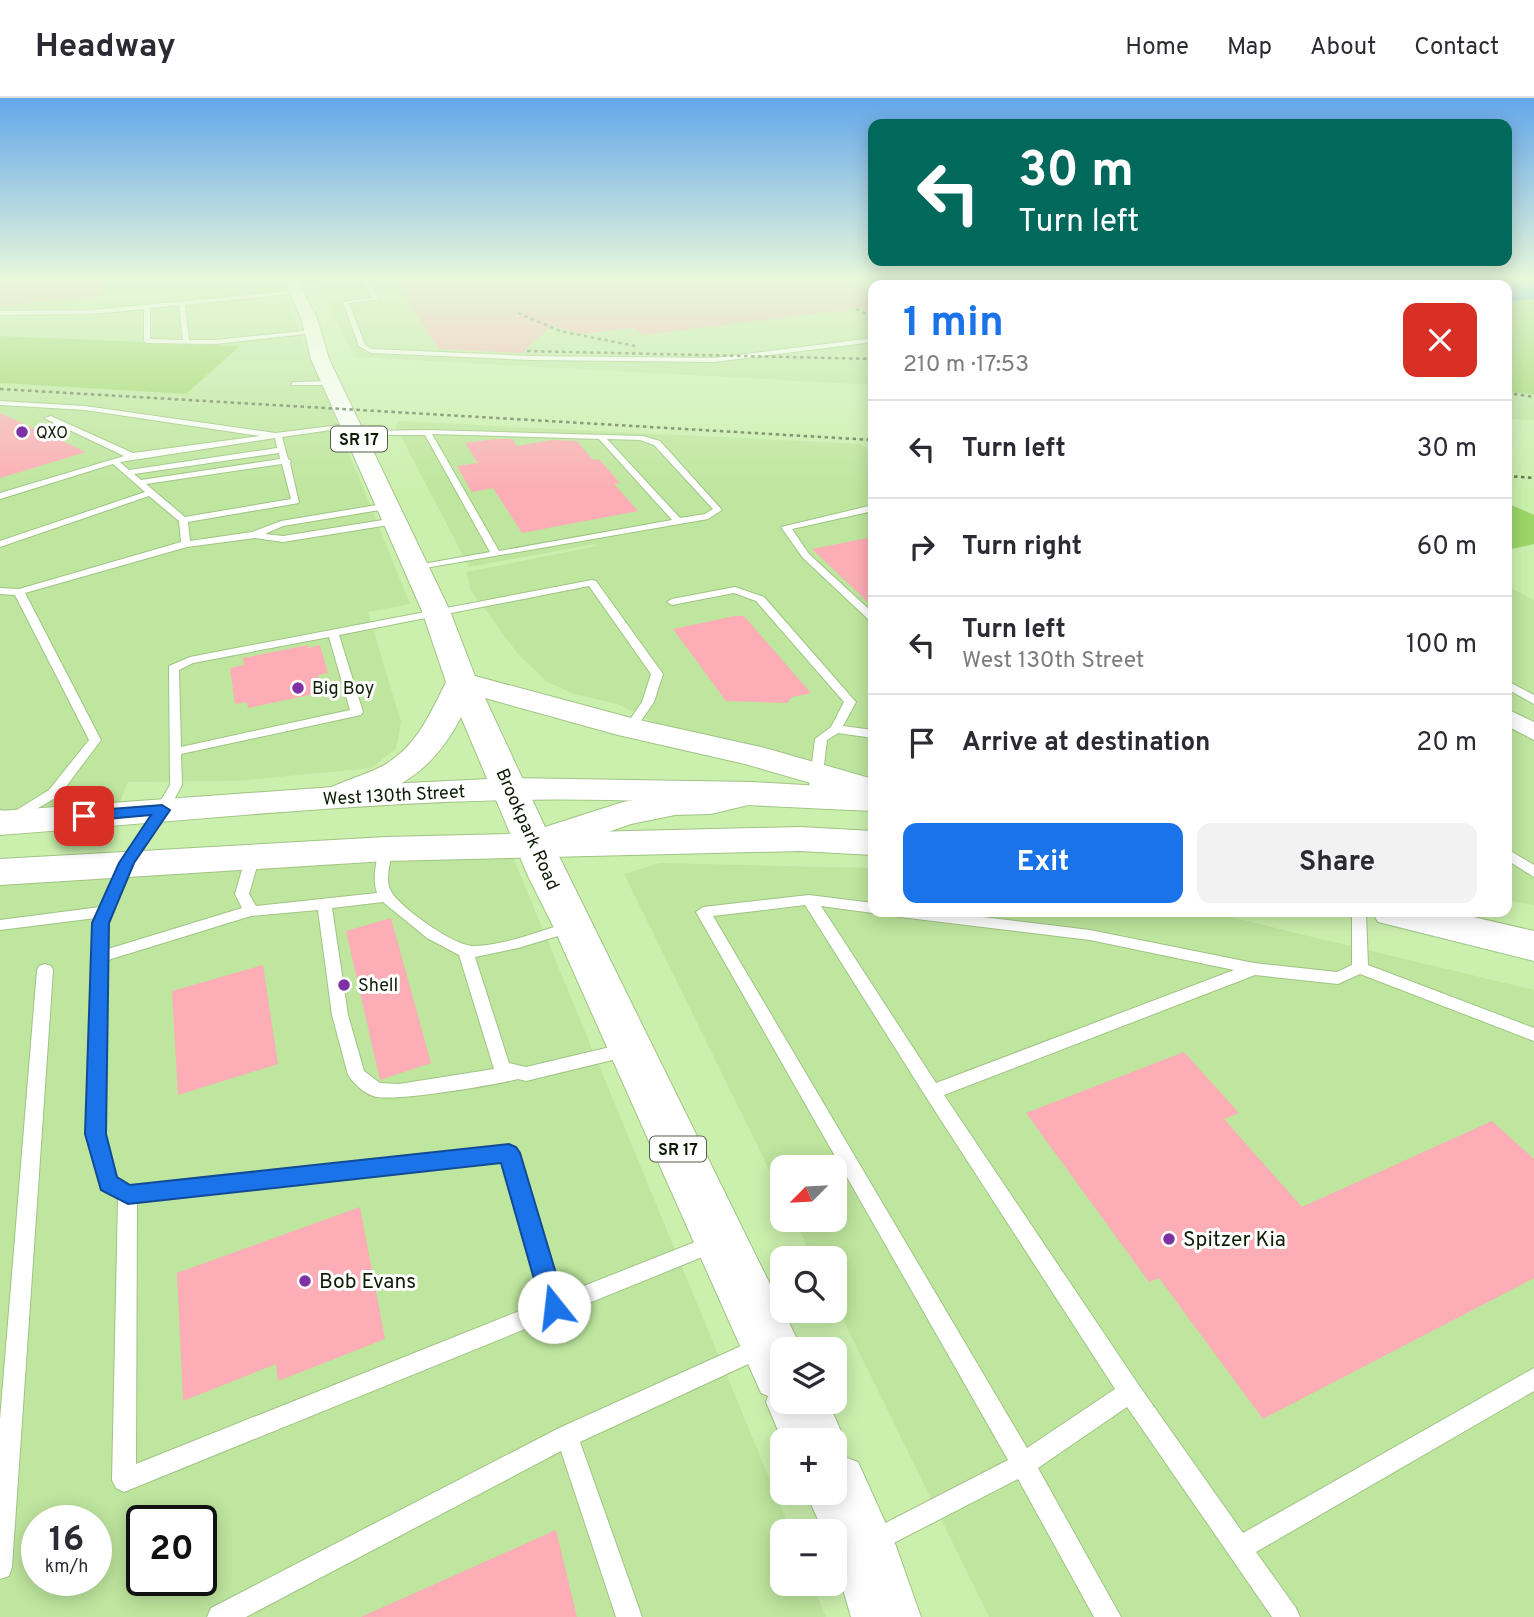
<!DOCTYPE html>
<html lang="en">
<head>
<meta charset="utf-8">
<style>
	body { margin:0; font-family:Overpass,sans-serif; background:#f2f2f3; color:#2b2b33; height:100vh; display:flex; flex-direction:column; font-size:26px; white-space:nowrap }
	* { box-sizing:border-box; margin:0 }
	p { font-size:23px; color:#7c7c81 }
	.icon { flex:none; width:38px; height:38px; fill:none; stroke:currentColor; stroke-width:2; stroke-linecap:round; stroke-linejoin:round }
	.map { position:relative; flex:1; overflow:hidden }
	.details { position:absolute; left:868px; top:182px; width:644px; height:637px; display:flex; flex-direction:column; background:#fff; border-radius:14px; box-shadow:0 4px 18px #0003 }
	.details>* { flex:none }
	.hud { position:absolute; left:868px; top:21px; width:644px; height:147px; border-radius:14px; box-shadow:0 4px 18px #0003; background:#00695c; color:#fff; overflow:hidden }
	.needle { width:46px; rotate:246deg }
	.tools { position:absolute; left:770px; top:1057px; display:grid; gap:14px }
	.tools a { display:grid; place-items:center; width:77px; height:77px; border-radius:14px; background:#fff; box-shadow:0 4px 18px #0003; font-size:35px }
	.speed { position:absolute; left:21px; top:1407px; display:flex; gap:14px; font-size:35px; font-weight:700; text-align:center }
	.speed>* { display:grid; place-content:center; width:91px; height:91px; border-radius:50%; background:#fff; box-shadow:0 4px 18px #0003; line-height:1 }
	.speed small { font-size:18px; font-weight:400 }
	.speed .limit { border:4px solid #111; border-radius:10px; background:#fff; color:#111 }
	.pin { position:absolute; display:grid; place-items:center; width:60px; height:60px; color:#fff; margin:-30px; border-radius:14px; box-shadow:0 4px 10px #0006 }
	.me { position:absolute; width:77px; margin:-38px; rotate:344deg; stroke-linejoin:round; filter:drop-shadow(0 0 5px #0008) }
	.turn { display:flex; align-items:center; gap:24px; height:147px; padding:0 35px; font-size:32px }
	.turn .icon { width:91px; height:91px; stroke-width:2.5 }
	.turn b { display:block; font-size:49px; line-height:60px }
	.round { display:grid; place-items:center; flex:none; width:74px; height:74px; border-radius:14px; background:#f2f2f3 }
	.headline { display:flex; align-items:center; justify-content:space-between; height:119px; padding:0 35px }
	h1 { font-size:42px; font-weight:700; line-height:52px; color:#1a73e8 }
	.action { display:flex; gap:14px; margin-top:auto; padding:14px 35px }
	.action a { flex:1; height:80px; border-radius:14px; background:#1a73e8; color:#fff; font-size:28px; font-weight:700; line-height:80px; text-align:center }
	.action a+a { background:#f2f2f3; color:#2b2b33 }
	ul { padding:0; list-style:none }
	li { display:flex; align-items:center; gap:21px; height:98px; padding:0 35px; border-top:2px solid #e1e1e2 }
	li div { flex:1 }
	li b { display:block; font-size:26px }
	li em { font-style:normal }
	header { display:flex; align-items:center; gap:42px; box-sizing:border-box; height:98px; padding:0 35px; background:#fff; border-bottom:2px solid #e1e1e2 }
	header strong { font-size:33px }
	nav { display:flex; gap:38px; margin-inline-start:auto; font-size:24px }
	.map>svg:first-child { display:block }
	.built { fill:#bee69e; fill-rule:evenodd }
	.green { fill:#9bd666 }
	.water { fill:#3b93ed }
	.building { fill:#fdadb6 }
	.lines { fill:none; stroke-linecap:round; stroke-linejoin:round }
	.service-casing { stroke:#a0c384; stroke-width:2 }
	.minor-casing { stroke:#a0c384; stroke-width:2 }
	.secondary-casing { stroke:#a0c384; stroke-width:2 }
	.primary-casing { stroke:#a0c384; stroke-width:2 }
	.motorway-casing { stroke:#a0c384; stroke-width:2 }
	.service { fill:#fff; fill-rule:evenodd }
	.minor { fill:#fff; fill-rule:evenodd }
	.secondary { fill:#fff; fill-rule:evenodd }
	.primary { fill:#fff; fill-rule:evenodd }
	.motorway { fill:#fff; fill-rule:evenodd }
	.rail { stroke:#5e754b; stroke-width:2.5; stroke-dasharray:3.5 3.5; stroke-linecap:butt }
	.route { fill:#1a73e8; stroke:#114b97; stroke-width:2 }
	.poi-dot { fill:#7d31a3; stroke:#fff; stroke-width:2.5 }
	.labels { text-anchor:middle; stroke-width:6; stroke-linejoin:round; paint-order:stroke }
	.far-poi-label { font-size:16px; fill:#0f1c04; stroke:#fff; text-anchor:start }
	.shield { fill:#fff; stroke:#57604f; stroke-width:2 }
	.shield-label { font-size:16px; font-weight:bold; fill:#0f1c04 }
	.poi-label { font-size:18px; fill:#0f1c04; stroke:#fff; text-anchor:start }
	.street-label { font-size:18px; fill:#0f1c04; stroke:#fff }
	.near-poi-label { font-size:21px; fill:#0f1c04; stroke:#fff; text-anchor:start }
</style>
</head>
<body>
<header>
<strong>Headway</strong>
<nav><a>Home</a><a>Map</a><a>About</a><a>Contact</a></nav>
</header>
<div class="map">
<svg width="1534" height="1519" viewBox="0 0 1534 1519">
	<rect width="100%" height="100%" fill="#cbf0ae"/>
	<path class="built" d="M0,181H279L410,506L368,514L401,624L396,651L371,670L237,683L128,684L119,706L0,718V285L186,296L239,249L0,238Z
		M316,181H1534V322L1507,321V187H873V287L354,259Z
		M399,323L860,346L873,355V679L664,629L617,606L571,595L546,583L518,556L470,491L467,474L597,448L595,446L469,469L395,327Z
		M1507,488L1534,502V807L1507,802Z
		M513,759L791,1433H782V1486H812L826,1519H0V787L102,777ZM37,1423H96V1482H37ZM142,1423H201V1482H142Z
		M660,765L873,770V814H1209L1534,892V1519H989L835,1205V1160H813L794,1122H835V1069H782V1098L624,776Z"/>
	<path class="green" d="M1534,201V296L1507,294V204Z
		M0,238L240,248L186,296L0,285Z
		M1507,405L1534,417V446L1507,452Z"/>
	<path class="water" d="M1285,181H1534V201L1507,204V187H1300Z"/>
	<path class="building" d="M0,181H102L103,198L0,208Z
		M392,181H846L873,196V209L643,237L634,230L583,236L551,228L522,255L439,251Z
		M0,315L86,354L0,380Z
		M496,341H512L517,348L552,342L577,343L593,362L599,361L620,385L614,386L638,413L522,435L493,390L472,394L457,368L478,365L465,345Z
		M873,439V509L812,451Z
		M735,518H744L811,595L792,599L787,605L726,603L673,531Z
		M308,547V550L320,547L328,575L318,577L323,594L248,610L247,604L235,606L230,570L244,567L243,560Z
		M391,820L431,965L380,982L346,833Z
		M263,867L278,966L178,997L172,893Z
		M1184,954L1239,1015L1224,1021L1302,1109L1492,1023L1534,1061V1180L1263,1321L1159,1180L1149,1184L1026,1015Z
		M360,1109L385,1241L278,1283L276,1266L183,1303L177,1175Z
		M556,1432L577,1519H361Z"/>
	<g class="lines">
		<defs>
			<path id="service" d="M361,181H367L379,201L349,205L365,247L372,251L530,258L714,260L873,240V244L714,264L530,262L371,255L359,248L343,204L372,200Z
				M967,181H974L987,187H980Z
				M1101,181H1108L1123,187H1116Z
				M1161,181H1169L1184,187H1176Z
				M296,192L298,195L185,207L189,242H215L313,232L315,235L215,246L147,245L144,243V211L93,216L0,217V213L93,212ZM179,207L183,242L150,241V210Z
				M293,284L332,283L336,285L332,287H291Z
				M0,303L85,308L276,335L355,325V329H352L282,339L288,361L291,363L290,365L299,405L188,424L190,443L252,434L281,423L389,405L393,408L392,410L283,428L265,436L283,438L395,420L400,423L395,426L283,444L255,440L187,449L25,495L101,642L59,698L12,725L5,721L7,718L49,692L89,642L15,497L0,496V490L19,491L181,444L179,423L149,398L0,449V443L145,394L113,366L0,401V395L124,358L44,320L51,318L133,355L260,338L85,312L0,307ZM275,340L277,350L129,372L120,364ZM279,355L280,361L141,382L134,376ZM282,366L291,401L185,419L146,386Z
				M428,332L643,338L660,343L722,412L708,421L414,472L412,470L417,467L490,454L425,337H357L353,335L357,333ZM432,336L599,341L672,422L499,453ZM607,341L640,342L654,347L713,411L705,416L680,420Z
				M873,407V413L792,431L809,456L873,515V523L869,522L803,460L781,429Z
				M592,482L596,483L663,576L654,604L634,633L630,634L624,630L642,604L651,576L589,488L339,537L363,614L361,617L181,656L182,687L167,715L162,716L155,712L170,687L169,568L190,559ZM329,539L350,612L181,649L179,572L193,565Z
				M735,489L764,499L854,602L856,604L843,628L873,632V640L838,635L827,642L820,701L815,702L808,698L815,641L831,629L844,604L756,503L734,495L672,507L667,504L672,501Z
				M1507,583L1534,597V606L1507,591Z
				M386,746L393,751C391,763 384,782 391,793C400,810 456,849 474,848C508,847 541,832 573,823L578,824L581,828L578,832L518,850L475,859L509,965L526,969L627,945L633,947L635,952L633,957L526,983L518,981C494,987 392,1005 373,998C364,995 353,985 348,977L332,917L318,812L251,818L108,862L105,1036L116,1080L130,1087L509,1047L515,1049L518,1055L561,1197L715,1136L722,1139L725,1145L722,1151L124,1394L116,1390L112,1382L118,1100L101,1091L87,1036L91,859L96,820L0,832V822L100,809L120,765L127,760L134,765L108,825V851L242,810L235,796L246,758L253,753L260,758L249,796L256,808L377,795C372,781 376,766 379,751ZM383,804L427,840L459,857L494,971L399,986L380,985L364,973L348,917L332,810ZM502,1064L542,1204L136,1366L137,1103Z
				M1507,751L1534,767V779L1507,762Z
				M809,797L873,805V814H878L873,815L821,808L936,985L1234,872L1090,842L900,819L895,818L893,814H941L1090,832L1254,865L1337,874L1352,867V814H1366L1368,867L1534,930V943L1360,876L1338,886L1255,877L944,997L1138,1286L1243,1435L1534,1270V1293L1256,1454L1296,1510L1300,1519H1272L1127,1309L1038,1370L1121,1519H1094L1018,1381L882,1451L874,1455L866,1451L862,1443L866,1435L1008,1362L696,814L703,809ZM805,807L926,999L1115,1291L1027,1350L713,818Z
				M45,866L51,868L53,872L12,1469L9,1478L0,1481V1322L37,872L39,868Z
				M761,1239L768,1243L772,1250L768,1257L580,1344L642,1519H616L561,1353L246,1519H207L211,1510L559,1330Z"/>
			<path id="minor" d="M1507,611L1534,624V642L1507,628Z"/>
			<path id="secondary" d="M509,680L752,684L873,691V713C752,708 629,699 508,702C338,706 169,724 0,737V713L347,688Z
				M800,729L873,733V757L800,753L386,763L0,787V761L386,739Z
				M1372,814H1452L1534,833V863L1378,824Z"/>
			<path id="primary" d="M283,181H297L317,220L329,261L450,513L475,578L635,621L765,650L873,681V703L745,666L618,637L485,600L545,729L623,704L675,695L711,694L752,684L765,687L770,695L765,703L711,716L675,717L631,726L556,752L802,1251H782V1304H828L845,1342L839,1357L858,1364L896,1448L921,1519H851L835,1464V1433H823L806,1395H835V1342H782L766,1304L768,1298L761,1295L553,828L528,778L461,619C439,662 410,687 364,702C348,707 337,712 321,708L316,700C326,686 371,677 389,664C418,645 431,614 446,584L422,513L311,261L301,220Z"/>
			<path id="motorway" d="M0,712L19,716L25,724L19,732L0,736Z"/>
		</defs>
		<use href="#service" class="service-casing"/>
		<use href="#minor" class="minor-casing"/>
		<use href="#secondary" class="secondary-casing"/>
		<use href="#primary" class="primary-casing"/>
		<use href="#motorway" class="motorway-casing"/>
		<use href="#service" class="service"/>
		<use href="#minor" class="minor"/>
		<use href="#secondary" class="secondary"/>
		<use href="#primary" class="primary"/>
		<use href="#motorway" class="motorway"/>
		<path class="rail" d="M886,181L898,187
			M1132,181L1149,187
			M856,211L873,220
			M518,215L560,233L635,248
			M527,253L873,261
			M0,291L873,342
			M1507,295L1534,299
			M1507,378L1534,380"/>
	</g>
	<linearGradient id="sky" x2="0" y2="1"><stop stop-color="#63a7ea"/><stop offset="0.46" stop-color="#e8f8db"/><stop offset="1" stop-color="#e8f8db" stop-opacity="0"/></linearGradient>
	<rect width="1534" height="393" fill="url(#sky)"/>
	<path class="route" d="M162,707L170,712L134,765L109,825L106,1036L117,1079L130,1087L509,1046L516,1049L520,1055L566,1209L562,1217L554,1221L546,1217L542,1209L501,1065L128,1106L101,1092L85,1036L92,825L119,765L151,717L84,723L77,718L84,713Z"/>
	<g class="poi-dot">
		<circle cx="22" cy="334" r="7"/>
		<circle cx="298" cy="590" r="7"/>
		<circle cx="344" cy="887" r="7"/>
		<circle cx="1169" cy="1141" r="7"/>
		<circle cx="305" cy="1183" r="7"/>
	</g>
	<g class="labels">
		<g class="far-poi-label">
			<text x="36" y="340">QXO</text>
		</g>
		<g class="shield">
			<rect x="331" y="328.5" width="56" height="25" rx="5"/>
			<rect x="650" y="1038.5" width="56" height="25" rx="5"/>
		</g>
		<g class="shield-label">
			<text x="359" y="347">SR 17</text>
			<text x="678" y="1057">SR 17</text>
		</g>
		<g class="poi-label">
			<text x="312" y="596">Big Boy</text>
			<text x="358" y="893">Shell</text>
		</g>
		<g class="street-label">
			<text transform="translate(394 697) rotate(-3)" y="6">West 130th Street</text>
			<text transform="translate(528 731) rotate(66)" y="6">Brookpark Road</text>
		</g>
		<g class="near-poi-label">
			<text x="1183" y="1148">Spitzer Kia</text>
			<text x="319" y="1190">Bob Evans</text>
		</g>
	</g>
</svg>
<div class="tools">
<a><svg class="needle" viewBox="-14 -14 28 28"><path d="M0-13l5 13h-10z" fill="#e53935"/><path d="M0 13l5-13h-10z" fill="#7c7c81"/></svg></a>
<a><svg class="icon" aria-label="search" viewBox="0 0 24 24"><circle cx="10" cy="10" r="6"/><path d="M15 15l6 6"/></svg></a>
<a><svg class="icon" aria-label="layers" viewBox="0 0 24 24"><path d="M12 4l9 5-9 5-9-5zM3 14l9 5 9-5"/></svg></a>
<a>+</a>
<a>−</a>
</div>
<div class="speed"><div>16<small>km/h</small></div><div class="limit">20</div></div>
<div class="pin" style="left:84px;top:718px;background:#d93025"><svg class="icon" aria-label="arrive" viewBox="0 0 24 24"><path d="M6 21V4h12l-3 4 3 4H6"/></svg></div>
<svg class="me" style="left:554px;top:1209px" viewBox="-20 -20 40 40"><circle r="19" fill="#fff"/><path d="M0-13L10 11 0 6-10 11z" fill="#1a73e8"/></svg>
<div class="hud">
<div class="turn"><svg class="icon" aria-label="left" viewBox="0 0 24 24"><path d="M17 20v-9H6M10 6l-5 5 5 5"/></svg><div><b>30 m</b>Turn left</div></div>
</div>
<section class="details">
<div class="headline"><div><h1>1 min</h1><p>210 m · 17:53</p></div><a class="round" style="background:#d93025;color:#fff"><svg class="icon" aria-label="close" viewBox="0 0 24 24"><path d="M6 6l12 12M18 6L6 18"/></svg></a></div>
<ul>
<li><svg class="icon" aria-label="left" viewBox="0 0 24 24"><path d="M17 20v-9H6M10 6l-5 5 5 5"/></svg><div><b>Turn left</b></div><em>30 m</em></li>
<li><svg class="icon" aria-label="right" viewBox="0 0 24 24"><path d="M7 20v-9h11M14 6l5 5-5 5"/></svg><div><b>Turn right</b></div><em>60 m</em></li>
<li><svg class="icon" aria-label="left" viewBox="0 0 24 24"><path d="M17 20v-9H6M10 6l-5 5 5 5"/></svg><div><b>Turn left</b><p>West 130th Street</p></div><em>100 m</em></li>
<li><svg class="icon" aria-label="arrive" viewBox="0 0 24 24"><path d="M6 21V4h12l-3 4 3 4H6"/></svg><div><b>Arrive at destination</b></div><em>20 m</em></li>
</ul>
<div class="action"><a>Exit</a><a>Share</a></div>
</section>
</div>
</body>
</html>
